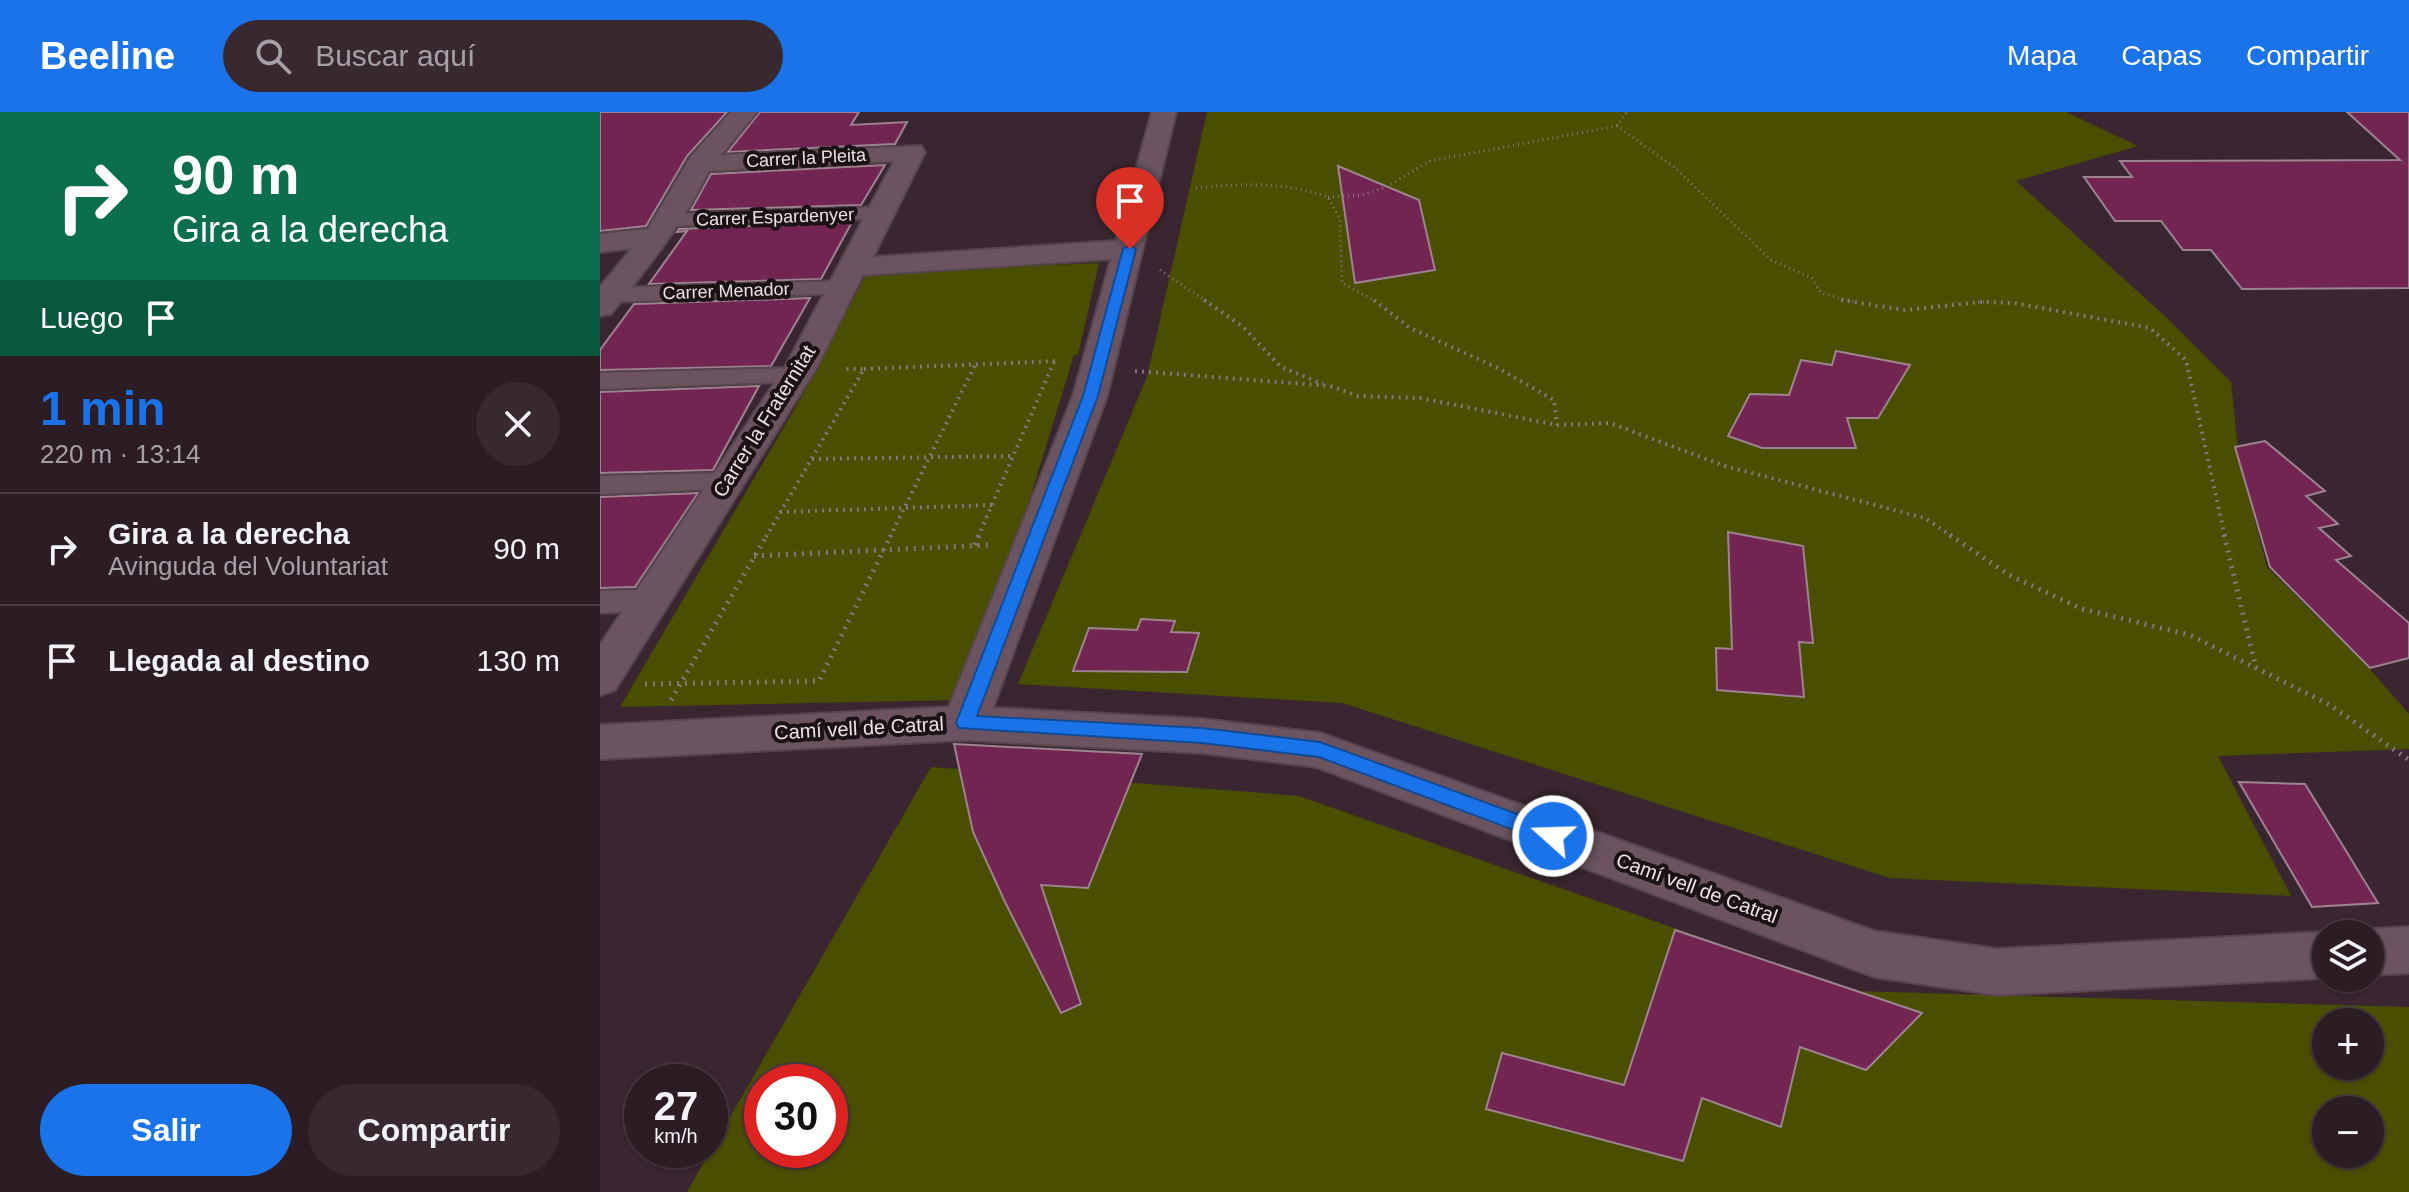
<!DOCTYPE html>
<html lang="es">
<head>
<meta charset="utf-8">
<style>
	body { margin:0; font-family:Helvetica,sans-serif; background:#382931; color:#f1f3f6; height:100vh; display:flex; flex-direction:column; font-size:30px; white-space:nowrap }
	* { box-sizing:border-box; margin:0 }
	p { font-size:26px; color:#a6a1a6 }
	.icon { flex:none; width:44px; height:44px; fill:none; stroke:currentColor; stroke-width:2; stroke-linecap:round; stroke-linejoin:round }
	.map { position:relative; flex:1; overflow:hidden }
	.panel { display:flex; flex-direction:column; background:#2c1c24; width:600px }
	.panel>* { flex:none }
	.guide { background:#0b6e4f; color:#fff; overflow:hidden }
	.fabs { position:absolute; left:1712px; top:808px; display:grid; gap:16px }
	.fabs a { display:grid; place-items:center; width:72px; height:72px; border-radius:50%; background:#2c1c24; box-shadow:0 2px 6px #0004,0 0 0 2px #483a41; font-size:40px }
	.speed { position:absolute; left:24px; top:952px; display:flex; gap:16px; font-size:40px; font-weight:700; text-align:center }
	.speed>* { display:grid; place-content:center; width:104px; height:104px; border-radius:50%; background:#2c1c24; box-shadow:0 2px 6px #0004,0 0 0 2px #483a41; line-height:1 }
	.speed small { font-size:20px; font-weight:400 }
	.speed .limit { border:12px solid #d22; background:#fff; color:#111 }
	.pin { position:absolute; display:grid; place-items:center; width:68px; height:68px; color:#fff; margin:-82px -34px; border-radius:50% 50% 50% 0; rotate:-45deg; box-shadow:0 0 8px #0007 }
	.pin .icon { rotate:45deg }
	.me { position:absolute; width:88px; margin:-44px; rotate:290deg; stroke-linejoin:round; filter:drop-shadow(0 0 6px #0008) }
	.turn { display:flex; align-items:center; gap:28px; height:168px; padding:0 40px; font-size:36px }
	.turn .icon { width:104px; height:104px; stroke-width:2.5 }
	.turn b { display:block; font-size:56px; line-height:68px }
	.then { display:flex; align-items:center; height:76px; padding:0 40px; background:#0003; gap:16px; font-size:30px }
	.round { display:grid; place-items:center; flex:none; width:84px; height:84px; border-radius:42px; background:#382931 }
	.summary { display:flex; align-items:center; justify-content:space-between; height:136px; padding:0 40px }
	h1 { font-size:48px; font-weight:600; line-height:60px; color:#1a73e8 }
	.cta { display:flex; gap:16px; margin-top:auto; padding:16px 40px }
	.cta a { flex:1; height:92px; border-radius:48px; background:#1a73e8; color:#fff; font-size:32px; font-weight:600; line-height:92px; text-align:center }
	.cta a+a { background:#382931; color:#f1f3f6 }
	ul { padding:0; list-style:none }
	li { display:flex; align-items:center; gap:24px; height:112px; padding:0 40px; border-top:2px solid #483a41 }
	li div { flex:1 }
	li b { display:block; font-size:30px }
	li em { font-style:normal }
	header { display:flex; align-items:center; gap:48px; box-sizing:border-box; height:112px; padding:0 40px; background:#1a73e8; color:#fff }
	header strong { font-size:38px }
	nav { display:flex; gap:44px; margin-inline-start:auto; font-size:28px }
	.search { width:560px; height:72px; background:#382931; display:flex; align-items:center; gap:20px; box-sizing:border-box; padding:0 28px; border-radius:44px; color:#a6a1a6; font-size:30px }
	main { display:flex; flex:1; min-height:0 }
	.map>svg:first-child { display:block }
	.green { fill:#4a4f00; fill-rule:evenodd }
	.building { fill:#732552; stroke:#9d8490; stroke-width:2 }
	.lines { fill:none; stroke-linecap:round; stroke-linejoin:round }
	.pedestrian-casing { stroke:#55454e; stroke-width:4 }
	.minor-casing { stroke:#55454e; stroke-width:4 }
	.path-far2 { stroke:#86757d; stroke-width:3; stroke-dasharray:1 4; stroke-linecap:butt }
	.path-far1 { stroke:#86757d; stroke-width:4; stroke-dasharray:2 5; stroke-linecap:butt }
	.path { stroke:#86757d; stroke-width:5; stroke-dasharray:2 6; stroke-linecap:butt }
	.pedestrian { fill:#6b545f; fill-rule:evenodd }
	.minor { fill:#6b545f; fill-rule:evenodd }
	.route { fill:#1a73e8; stroke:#114b97; stroke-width:2 }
	.labels { text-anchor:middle; stroke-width:8; stroke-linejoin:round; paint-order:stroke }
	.far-street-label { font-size:18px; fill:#ede0e6; stroke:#1b1216 }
	.street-label { font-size:20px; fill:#ede0e6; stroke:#1b1216 }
</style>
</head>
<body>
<header>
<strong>Beeline</strong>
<div class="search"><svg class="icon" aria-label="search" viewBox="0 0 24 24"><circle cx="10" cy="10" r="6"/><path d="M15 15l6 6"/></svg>Buscar aquí</div>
<nav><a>Mapa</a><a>Capas</a><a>Compartir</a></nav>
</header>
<main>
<section class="panel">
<div class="guide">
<div class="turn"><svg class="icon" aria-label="right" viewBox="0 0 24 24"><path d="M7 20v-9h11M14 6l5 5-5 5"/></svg><div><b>90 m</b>Gira a la derecha</div></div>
<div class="then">Luego<svg class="icon" aria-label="arrive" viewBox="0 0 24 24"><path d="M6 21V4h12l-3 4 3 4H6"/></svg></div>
</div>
<div class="summary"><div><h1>1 min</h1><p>220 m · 13:14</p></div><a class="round"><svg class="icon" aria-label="close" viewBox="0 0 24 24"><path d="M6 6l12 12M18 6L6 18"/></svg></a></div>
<ul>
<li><svg class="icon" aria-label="right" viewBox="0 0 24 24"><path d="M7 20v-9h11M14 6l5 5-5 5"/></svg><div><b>Gira a la derecha</b><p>Avinguda del Voluntariat</p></div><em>90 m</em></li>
<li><svg class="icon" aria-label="arrive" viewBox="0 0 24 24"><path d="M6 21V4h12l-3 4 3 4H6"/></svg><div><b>Llegada al destino</b></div><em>130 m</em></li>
</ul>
<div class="cta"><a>Salir</a><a>Compartir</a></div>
</section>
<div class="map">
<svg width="1809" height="1080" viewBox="0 0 1809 1080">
	<rect width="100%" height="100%" fill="#3a2630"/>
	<path class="green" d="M607,0H1466L1538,34L1416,69L1568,207L1631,270L1639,347L1667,455L1767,554L1809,602V637L1618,644L1691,784L1290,766L742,591L418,572L547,265Z
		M499,151L478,243H474L416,432L359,588L20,595L201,286L267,161Z
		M331,655L699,684L1253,879L1809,895V1080H87ZM1726,910H1770V954H1726ZM162,970H230V1038H162ZM1726,998H1770V1042H1726Z"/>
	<path class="building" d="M0,0H127L87,44L46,114L0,119Z
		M160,0H259L251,13L307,10L295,32L128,40Z
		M1747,0H1809V176L1642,177L1611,138H1583L1561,109H1515L1484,65H1532L1520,49L1800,48Z
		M285,53L261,93L91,98L111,62Z
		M738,54L819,88L835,158L755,171Z
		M252,110L221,167L49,172L87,119L77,120L79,117Z
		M210,186L171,254L0,258V238L34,192Z
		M1236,239L1310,253L1278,306H1247L1256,336H1162L1128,324L1150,282L1189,283L1201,248L1232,253Z
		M159,274L113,358L0,361V280Z
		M1665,329L1725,379L1706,384L1738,412L1719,416L1751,444L1736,448L1809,511V546L1770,556L1670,455L1635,335Z
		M98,381L35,475L0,476V385Z
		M1128,420L1203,434L1213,531L1199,530L1204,585L1117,578L1116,536L1132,537Z
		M541,507L575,509L571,520L599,521L587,560L473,559L489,516L537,518Z
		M354,632L542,642L488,776L441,773L481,892L461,901L405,790L373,720Z
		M1639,670L1705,672L1778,791L1712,795Z
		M1075,818L1322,901L1266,958L1200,935L1181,1015L1102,986L1083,1049L886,997L902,941L1024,973Z"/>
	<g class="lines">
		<defs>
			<path id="pedestrian" d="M281,95L292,101L289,106L70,114L59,108L70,102Z
				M242,169L250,171L254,176L250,181L10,190L0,185L2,178L10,176Z
				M195,256L204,259L208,264L204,269L0,277V261Z
				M127,361L137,364L141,370L137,376L0,382V364Z
				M50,478L61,481L65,489L61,497L0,501V479Z"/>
			<path id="minor" d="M131,0H157L121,43L321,34L325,40L273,145L516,129L552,0H576L507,284L393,596L602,607L720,621L1274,819L1397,837L1726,820L1731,822H1726V866L1397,883L1274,865L716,655L602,641L365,628L0,647V613L349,595L473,284L511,147L263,163L217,255L15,578L0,583V533L185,255L294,49L109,59C81,115 49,153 11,202L0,204V175L32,136L0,140V122L48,117L90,46Z
				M1809,815V861L1770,863V822H1757L1770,817Z"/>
		</defs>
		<use href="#pedestrian" class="pedestrian-casing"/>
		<use href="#minor" class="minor-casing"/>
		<path class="path-far2" d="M1017,14L1027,0
			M596,76C643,71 683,70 728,85L740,107L742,171L777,190
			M728,85L762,83L786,75L830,49L1017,14L1074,55L1171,148L1212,166L1221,181L1254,190
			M560,158L607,190
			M1378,190H1384"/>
		<path class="path-far1" d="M604,188L642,214L681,255L723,272
			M774,188L810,216L896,255L954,288L957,313
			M1241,188L1305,198L1379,190L1414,191L1550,216L1586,248L1625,425
			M264,257L459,249
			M535,259L730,274L758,284L820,286L957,313L1010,311L1125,354L1325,406L1353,425
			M212,347L413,344
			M180,400L392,393
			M166,425L264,257H242
			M290,425L375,253
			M378,425L454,250"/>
		<path class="path" d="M1350,423L1409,463L1482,497L1590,523L1730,593L1809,648
			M1624,423L1656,556
			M375,433L379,423
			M154,444L388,433
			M45,572L219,569L291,423
			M71,588L167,423"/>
		<use href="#pedestrian" class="pedestrian"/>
		<use href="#minor" class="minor"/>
	</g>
	<path class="route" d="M530,133L536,137L498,284L377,604L602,616L720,630L961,718L964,724L961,730H946L719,645L602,631L359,616L356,611L483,284L523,137Z"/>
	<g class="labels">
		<g class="far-street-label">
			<text transform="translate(206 46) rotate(-3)" y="6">Carrer la Pleita</text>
			<text transform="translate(175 105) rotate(-2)" y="6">Carrer Espardenyer</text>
			<text transform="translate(126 179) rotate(-2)" y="6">Carrer Menador</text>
		</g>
		<g class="street-label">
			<text transform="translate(164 309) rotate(-58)" y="7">Carrer la Fraternitat</text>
			<text transform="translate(259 616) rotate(-3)" y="7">Camí vell de Catral</text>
			<text transform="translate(1097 776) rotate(20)" y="7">Camí vell de Catral</text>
		</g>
	</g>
</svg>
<div class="fabs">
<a><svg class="icon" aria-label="layers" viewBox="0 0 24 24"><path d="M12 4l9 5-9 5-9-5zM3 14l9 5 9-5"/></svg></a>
<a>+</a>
<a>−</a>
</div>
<div class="speed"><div>27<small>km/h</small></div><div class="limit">30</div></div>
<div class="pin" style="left:530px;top:137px;background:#d93025"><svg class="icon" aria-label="arrive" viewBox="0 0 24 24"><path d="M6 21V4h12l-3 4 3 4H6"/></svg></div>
<svg class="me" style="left:953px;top:724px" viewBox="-20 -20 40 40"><circle r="17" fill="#1a73e8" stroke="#fff" stroke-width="3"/><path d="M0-11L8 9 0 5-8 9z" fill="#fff"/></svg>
</div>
</main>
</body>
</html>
